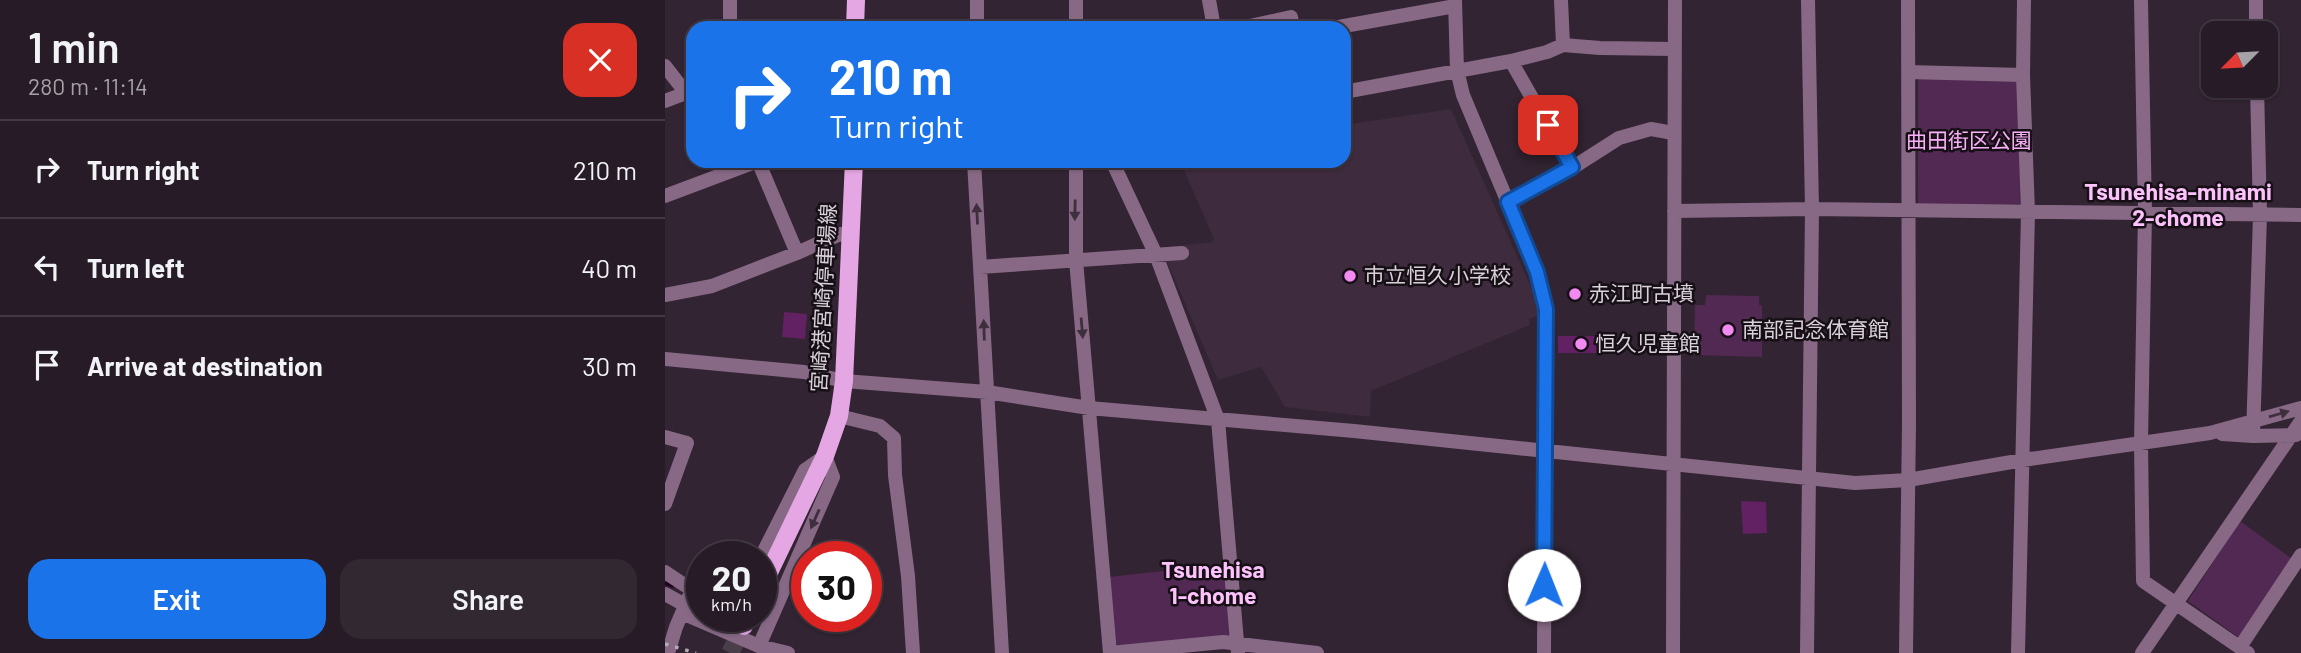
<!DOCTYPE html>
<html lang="en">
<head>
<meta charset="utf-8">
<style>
	body { margin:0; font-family:Barlow,"Noto Sans JP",sans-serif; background:#322832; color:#f1f3f6; height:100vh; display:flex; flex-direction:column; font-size:26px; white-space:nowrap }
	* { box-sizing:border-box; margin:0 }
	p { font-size:23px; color:#a4a1a7 }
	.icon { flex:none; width:38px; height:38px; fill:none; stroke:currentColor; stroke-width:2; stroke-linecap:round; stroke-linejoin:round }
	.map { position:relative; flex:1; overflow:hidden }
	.drawer { display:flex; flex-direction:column; background:#261b26; width:665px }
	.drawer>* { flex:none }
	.hud { position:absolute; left:21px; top:21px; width:665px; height:147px; border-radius:21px; box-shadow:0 2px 5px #0004,0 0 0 2px #423943; background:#1a73e8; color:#fff; overflow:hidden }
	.needle { width:46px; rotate:246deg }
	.tools { position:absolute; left:1536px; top:21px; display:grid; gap:14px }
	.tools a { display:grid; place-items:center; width:77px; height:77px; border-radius:14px; background:#261b26; box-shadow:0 2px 5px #0004,0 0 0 2px #423943; font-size:35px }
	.speed { position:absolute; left:21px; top:541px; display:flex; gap:14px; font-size:35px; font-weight:700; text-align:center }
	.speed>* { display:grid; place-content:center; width:91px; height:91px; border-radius:50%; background:#261b26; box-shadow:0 2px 5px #0004,0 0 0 2px #423943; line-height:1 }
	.speed small { font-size:18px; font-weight:400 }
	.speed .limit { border:10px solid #d22; background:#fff; color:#111 }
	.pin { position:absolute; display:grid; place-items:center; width:60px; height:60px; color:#fff; margin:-30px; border-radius:14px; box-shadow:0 4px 10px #0006 }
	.me { position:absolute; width:77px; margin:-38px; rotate:1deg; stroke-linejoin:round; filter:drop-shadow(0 0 5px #0008) }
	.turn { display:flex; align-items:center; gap:24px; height:147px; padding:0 28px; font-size:32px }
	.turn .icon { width:91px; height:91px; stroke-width:2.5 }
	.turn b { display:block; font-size:49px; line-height:60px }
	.round { display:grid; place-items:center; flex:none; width:74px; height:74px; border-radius:21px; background:#322832 }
	.overview { display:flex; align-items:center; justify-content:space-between; height:119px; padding:0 28px }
	h1 { font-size:42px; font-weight:600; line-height:52px }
	.cta { display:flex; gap:14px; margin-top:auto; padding:14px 28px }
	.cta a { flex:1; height:80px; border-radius:21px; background:#1a73e8; color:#fff; font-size:28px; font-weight:600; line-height:80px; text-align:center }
	.cta a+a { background:#322832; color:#f1f3f6 }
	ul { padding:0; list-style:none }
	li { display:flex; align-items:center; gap:21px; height:98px; padding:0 28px; border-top:2px solid #423943 }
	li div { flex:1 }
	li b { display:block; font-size:26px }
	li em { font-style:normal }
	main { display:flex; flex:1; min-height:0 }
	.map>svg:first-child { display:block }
	.built { fill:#3e2b3d }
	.green { fill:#522952 }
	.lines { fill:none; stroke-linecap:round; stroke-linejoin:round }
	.stream { stroke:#220223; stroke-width:3.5 }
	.building { fill:#612162 }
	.major-tunnel { stroke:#4b3e4b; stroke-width:18; stroke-dasharray:18 9; stroke-linecap:butt }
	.minor { stroke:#876986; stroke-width:14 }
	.major { stroke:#e5a7e3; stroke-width:18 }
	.rail { stroke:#b6acb6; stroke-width:3.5; stroke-dasharray:3.5 7; stroke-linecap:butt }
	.oneway { fill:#3e2f3d }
	.route-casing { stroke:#114b97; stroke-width:18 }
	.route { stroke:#1a73e8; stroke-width:12 }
	.poi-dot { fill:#f38af2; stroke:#161016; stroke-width:2.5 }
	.labels { text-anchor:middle; stroke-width:5; stroke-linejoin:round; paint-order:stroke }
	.park-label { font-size:21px; fill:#f8aff7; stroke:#161016 }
	.poi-label { font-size:21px; fill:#d9d0d9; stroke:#161016; text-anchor:start }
	.street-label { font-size:21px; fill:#d9d0d9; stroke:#161016 }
	.neighbourhood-label { font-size:23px; font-weight:bold; fill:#fdc2fc; stroke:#161016 }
</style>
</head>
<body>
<main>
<section class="drawer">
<div class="overview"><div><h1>1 min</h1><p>280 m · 11:14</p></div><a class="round" style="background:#d93025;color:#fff"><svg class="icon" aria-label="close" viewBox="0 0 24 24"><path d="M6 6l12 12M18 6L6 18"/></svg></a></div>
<ul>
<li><svg class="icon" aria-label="right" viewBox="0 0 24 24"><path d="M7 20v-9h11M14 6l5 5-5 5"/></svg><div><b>Turn right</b></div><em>210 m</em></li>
<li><svg class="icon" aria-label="left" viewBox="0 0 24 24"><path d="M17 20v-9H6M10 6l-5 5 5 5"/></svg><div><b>Turn left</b></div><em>40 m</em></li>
<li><svg class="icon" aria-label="arrive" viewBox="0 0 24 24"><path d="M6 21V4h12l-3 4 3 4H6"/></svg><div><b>Arrive at destination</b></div><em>30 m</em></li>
</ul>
<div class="cta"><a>Exit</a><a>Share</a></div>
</section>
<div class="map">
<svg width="1636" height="653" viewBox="0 0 1636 653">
	<rect width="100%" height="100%" fill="#322432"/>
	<path class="built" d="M786,109L874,305L876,315L864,319L865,325L706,391L705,417L620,407L596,367L553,380L496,248L547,242L549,239L515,161H679V125Z"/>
	<path class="green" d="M1253,77L1354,78L1355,204H1253Z
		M1041,295L1094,296V305L1097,306V357L1029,355L1030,305H1040Z
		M1575,521L1627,559L1576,639L1523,601Z
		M560,564L567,632L564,637L455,648L451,642L444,577Z"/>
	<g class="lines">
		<path class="stream" d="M0,583L7,586"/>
	</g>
	<path class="building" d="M119,312L142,314L140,339L117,337Z
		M893,336H938V353H893Z
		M1076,501L1101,502L1102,533L1078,534Z"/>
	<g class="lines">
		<path class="major-tunnel" d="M65,653L79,626"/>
		<path class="minor" d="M65,0V28
			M544,0L549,28
			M790,0L792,70L798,95L872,272L881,309L879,653
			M896,0L898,45
			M1476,0L1480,213L1476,444L1478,581L1583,653
			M1591,0V33
			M312,28V0
			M411,28V0
			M576,28L626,17L628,28
			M668,28L790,6
			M846,61L907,168
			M0,66L21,93
			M1243,72L1358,75
			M679,92L846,61L882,52L898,45L935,48L1009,49
			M0,101L21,93H28
			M309,161L337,653
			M411,161V260L445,653
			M447,161L491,255L553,420L573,653
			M0,196L93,161L132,253
			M843,202L907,168L954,138L986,129L1008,133
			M1009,211L1147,209L1636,215
			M315,267L517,253
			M0,295L47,286L132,253L175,234L187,236
			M0,359L139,372L179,381L322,392L424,408L689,431L1190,483L1243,480L1358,460L1545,433L1636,408
			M174,416L215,426L229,438L230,475L243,576L248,653
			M1557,434L1588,436L1631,435
			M1588,436L1595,215L1592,86
			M0,437L22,443L0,504
			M0,572L24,588L26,592L11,627L3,653
			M0,594L20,605
			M17,613L94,646L123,653
			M59,631L66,616
			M94,646L168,477L160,456L140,470L96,557
			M1575,647L1636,555
			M445,653L558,642L652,653
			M1008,653L1010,0
			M1142,653L1147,209L1143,0
			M1241,653L1244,423L1243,0
			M1353,653L1363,212L1358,75L1359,0
			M1477,653L1636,421"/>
		<path class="major" d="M190,28L191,0
			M96,589L160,456L174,416L179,381L189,161
			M79,626L83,616"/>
		<path class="rail" d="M0,644L31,653"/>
	</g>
	<defs><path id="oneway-solid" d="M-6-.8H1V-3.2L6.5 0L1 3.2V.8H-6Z" transform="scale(1.75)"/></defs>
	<g class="oneway">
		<use href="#oneway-solid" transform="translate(410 210) rotate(91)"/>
		<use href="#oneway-solid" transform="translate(312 214) rotate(-93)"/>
		<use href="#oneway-solid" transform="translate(417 328) rotate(85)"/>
		<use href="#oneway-solid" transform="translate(319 330) rotate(-92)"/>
		<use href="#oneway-solid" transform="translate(1614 414) rotate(-16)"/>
		<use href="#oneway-solid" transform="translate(150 519) rotate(114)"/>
	</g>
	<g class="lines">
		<defs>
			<path id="route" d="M879,585L881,309L872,272L843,202L907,167L883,125"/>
		</defs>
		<use href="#route" class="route-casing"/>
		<use href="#route" class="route"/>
	</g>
	<g class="poi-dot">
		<circle cx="685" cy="276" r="7"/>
		<circle cx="910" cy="294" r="7"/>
		<circle cx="1063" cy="330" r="7"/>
		<circle cx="916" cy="344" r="7"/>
	</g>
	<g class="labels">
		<g class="park-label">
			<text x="1304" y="148">曲田街区公園</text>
		</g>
		<g class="poi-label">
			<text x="699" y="283">市立恒久小学校</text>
			<text x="924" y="301">赤江町古墳</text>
			<text x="1077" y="337">南部記念体育館</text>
			<text x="930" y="351">恒久児童館</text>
		</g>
		<g class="street-label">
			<text transform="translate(159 298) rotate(-87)" y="7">宮崎港宮崎停車場線</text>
		</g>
		<g class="neighbourhood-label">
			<text x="1513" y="200">Tsunehisa-minami<tspan x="1513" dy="26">2-chome</tspan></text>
			<text x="548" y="578">Tsunehisa<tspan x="548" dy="26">1-chome</tspan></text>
		</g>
	</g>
</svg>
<div class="tools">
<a><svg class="needle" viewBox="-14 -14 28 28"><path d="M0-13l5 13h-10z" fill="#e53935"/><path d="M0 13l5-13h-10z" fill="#a4a1a7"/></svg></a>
</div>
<div class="speed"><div>20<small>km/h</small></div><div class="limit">30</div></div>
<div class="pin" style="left:883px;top:125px;background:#d93025"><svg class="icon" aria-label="arrive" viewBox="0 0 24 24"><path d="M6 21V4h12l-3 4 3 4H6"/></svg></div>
<svg class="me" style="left:879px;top:585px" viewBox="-20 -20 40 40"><circle r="19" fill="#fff"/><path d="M0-13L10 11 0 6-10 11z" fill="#1a73e8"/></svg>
<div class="hud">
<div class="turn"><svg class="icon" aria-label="right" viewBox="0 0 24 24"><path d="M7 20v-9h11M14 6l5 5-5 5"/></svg><div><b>210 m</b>Turn right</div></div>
</div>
</div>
</main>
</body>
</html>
